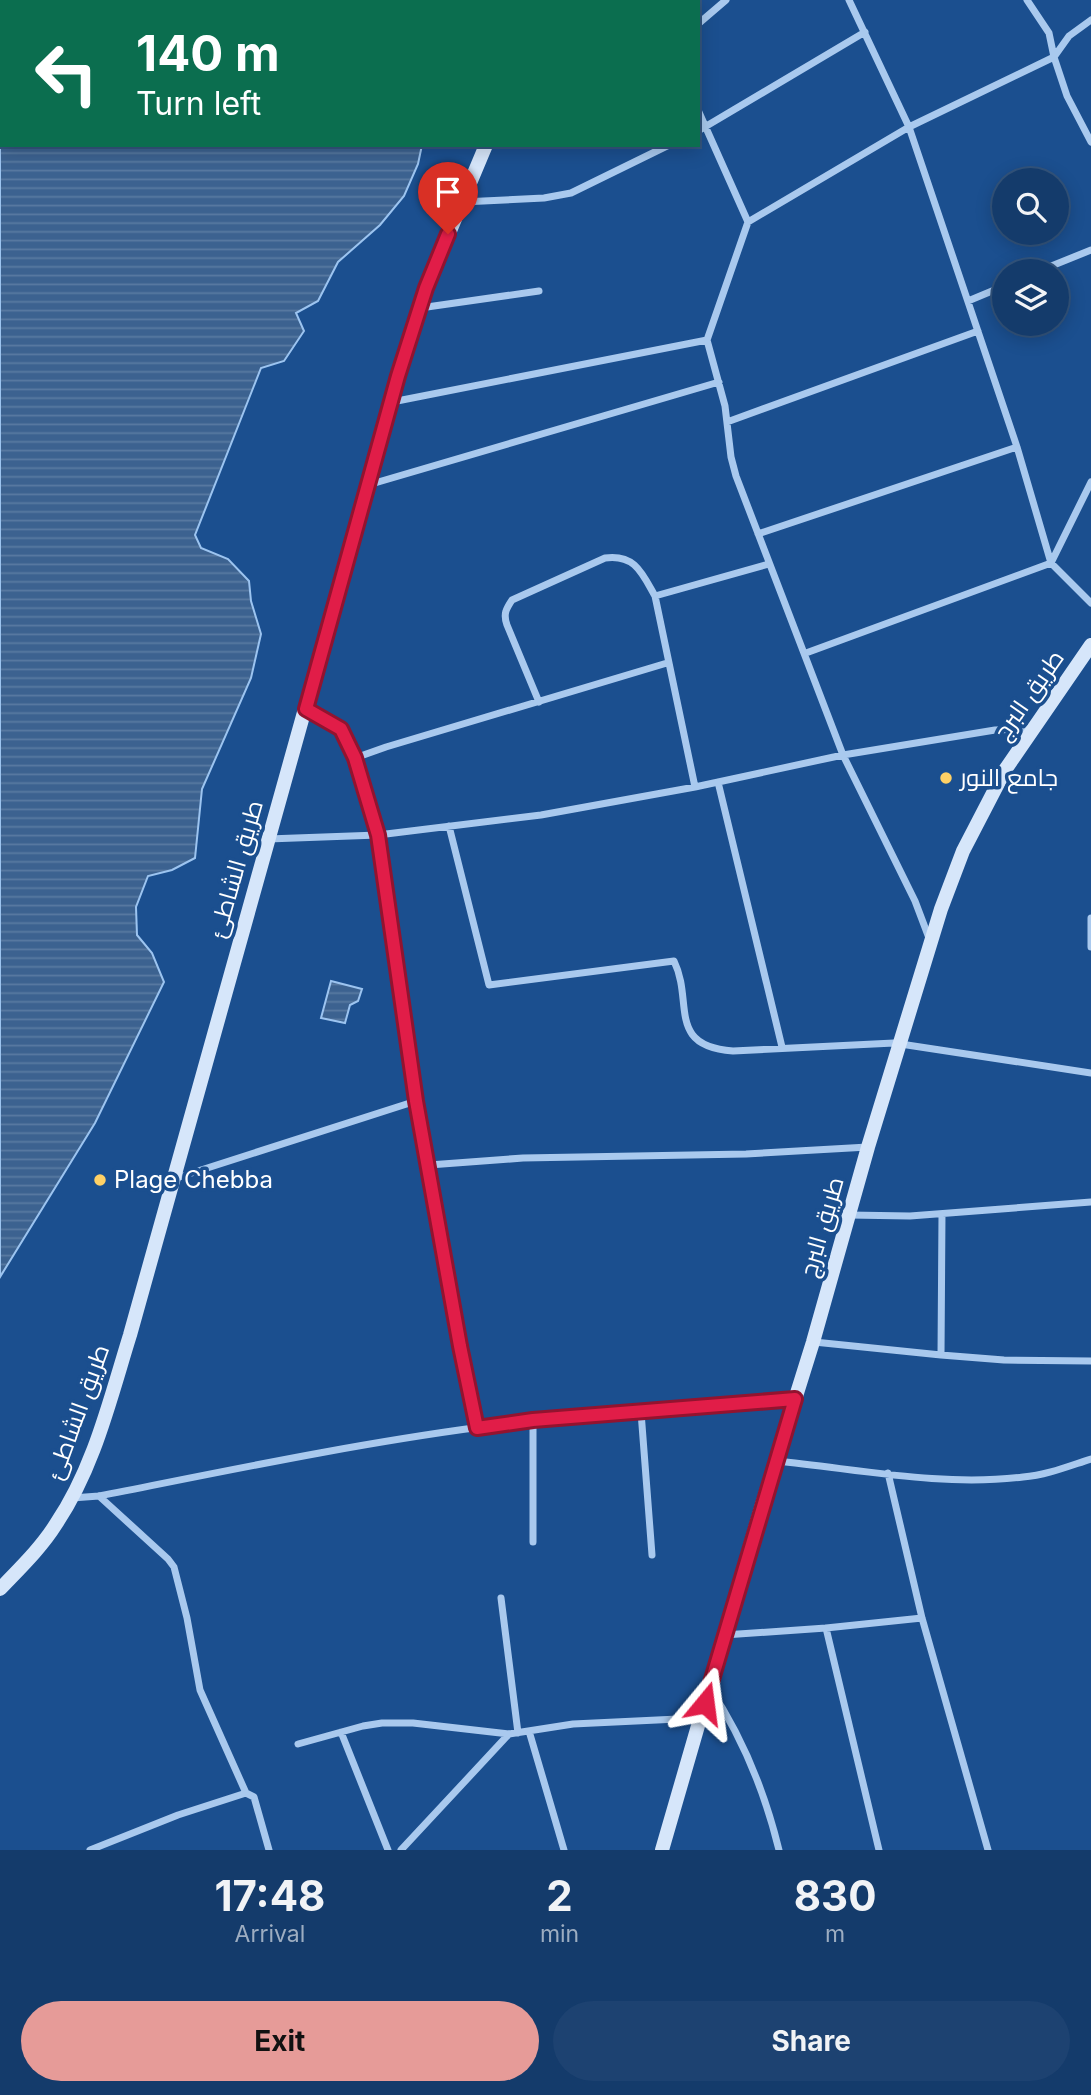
<!DOCTYPE html>
<html lang="en">
<head>
<meta charset="utf-8">
<style>
	body { margin:0; font-family:Inter,Cairo,sans-serif; background:#1d4271; color:#f1f3f6; height:100vh; display:flex; flex-direction:column; font-size:26px; white-space:nowrap }
	* { box-sizing:border-box; margin:0 }
	p { font-size:23px; color:#9dadc1 }
	.icon { flex:none; width:38px; height:38px; fill:none; stroke:currentColor; stroke-width:2; stroke-linecap:round; stroke-linejoin:round }
	.map { position:relative; height:1850px; overflow:hidden }
	.side { display:flex; flex-direction:column; background:#143b6b; flex:1 }
	.side>* { flex:none }
	.guide { position:absolute; left:0px; top:0px; width:700px; height:147px; box-shadow:0 4px 18px #0003,0 0 0 2px #33557e; background:#0b6e4f; color:#fff; overflow:hidden }
	.tools { position:absolute; left:992px; top:168px; display:grid; gap:14px }
	.tools a { display:grid; place-items:center; width:77px; height:77px; border-radius:50%; background:#143b6b; box-shadow:0 4px 18px #0003,0 0 0 2px #33557e; font-size:35px }
	.pin { position:absolute; display:grid; place-items:center; width:60px; height:60px; color:#fff; margin:-72px -30px; border-radius:50% 50% 50% 0; rotate:-45deg; box-shadow:0 0 7px #0007 }
	.pin .icon { rotate:45deg }
	.me { position:absolute; width:77px; margin:-38px; rotate:16deg; stroke-linejoin:round; filter:drop-shadow(0 0 5px #0008) }
	.turn { display:flex; align-items:center; gap:24px; height:147px; padding:0 21px; font-size:32px }
	.turn .icon { width:91px; height:91px; stroke-width:2.5 }
	.turn b { display:block; font-size:49px; line-height:60px }
	.eta { display:flex; justify-content:space-evenly; align-items:center; height:119px; text-align:center }
	.eta b { font-size:42px; font-weight:700; line-height:49px }
	.action { display:flex; gap:14px; margin-top:auto; padding:14px 21px }
	.action a { flex:1; height:80px; border-radius:42px; background:#e69b98; color:#111; font-size:28px; font-weight:700; line-height:80px; text-align:center }
	.action a+a { background:#1d4271; color:#f1f3f6 }
	.map>svg:first-child { display:block }
	.water { fill:url(#water-rules); stroke:#9cc4f0; stroke-width:2 }
	.lines { fill:none; stroke-linecap:round; stroke-linejoin:round }
	.street { stroke:#a9c9ee; stroke-width:7 }
	.secondary { stroke:#d6e6fa; stroke-width:14 }
	.route-casing { stroke:#92132f; stroke-width:18 }
	.route { stroke:#e11d48; stroke-width:12 }
	.poi-dot { fill:#ffd166; stroke:#1b4f8f; stroke-width:2.5 }
	.labels { text-anchor:middle; stroke-width:7; stroke-linejoin:round; paint-order:stroke }
	.street-label { font-size:24px; fill:#fff; stroke:#1b4f8f }
	.poi-label { font-size:24px; fill:#fff; stroke:#1b4f8f; text-anchor:start }
</style>
</head>
<body>
<div class="map">
<svg width="1091" height="1850" viewBox="0 0 1091 1850">
	<defs>
		<pattern id="water-rules" width="6" height="5" patternUnits="userSpaceOnUse" patternTransform="scale(1.75)"><rect width="6" height="5" fill="#3c6290"/><path d="M0 2.5h6" fill="none" stroke="#597aa1"/></pattern>
	</defs>
	<rect width="100%" height="100%" fill="#1b4f8f"/>
	<path class="water" d="M0,0H397L2,2V145H422L418,164L404,196L380,225L338,262L318,301L296,313L304,331L284,361L261,368L195,535L201,548L228,559L249,581L251,601L261,634L251,678L202,789L195,858L172,870L148,876L136,907L137,935L152,953L164,982L95,1123L0,1277Z
		M331,981L362,989L358,1001L350,1005L345,1023L321,1018Z"/>
	<g class="lines">
		<path class="street" d="M647,0L648,2
			M849,0L909,127L1017,447L1051,563L1091,603
			M1027,0L1049,33L1054,57L1067,96L1091,142
			M698,24L726,0
			M698,110L748,222
			M698,131L865,32
			M462,202L544,198L571,193L669,145
			M1039,271L1091,250
			M968,301L1004,286
			M420,308L539,291
			M392,402L707,340
			M727,422L978,331
			M368,485L719,382
			M758,534L1017,447
			M655,596L769,564
			M806,653L1051,563L1091,482
			M539,702L507,625C503,614 506,609 512,600L605,558C635,554 642,573 655,596L695,787
			M306,709L341,729L355,758L378,835L416,1101L460,1346L477,1428
			M355,758L386,747L667,663
			M718,782L782,1047
			M449,826L489,985L674,961C694,1002 666,1046 733,1051L894,1043L1091,1073
			M268,839L378,835L541,815L695,787L843,755L995,730L1031,729
			M1091,918V947
			M929,938L915,901L843,755L736,476L731,457L725,406L707,340L748,222L909,127L1054,57L1069,36L1091,20
			M429,1165L523,1158L746,1154L868,1147
			M173,1179L416,1101
			M942,1214L941,1355L1004,1360L1091,1361
			M849,1215L910,1216L1091,1202
			M814,1342L941,1355
			M641,1412L652,1555
			M533,1420V1542
			M776,1461C858,1469 941,1487 1023,1477C1047,1475 1069,1466 1091,1459
			M888,1473L922,1618L988,1850
			M99,1496L168,1559L174,1567L187,1618L200,1690L246,1793L254,1797L269,1850
			M72,1498L99,1496C226,1471 353,1444 481,1427C585,1413 690,1408 794,1399
			M501,1598L518,1733
			M826,1628L879,1850
			M724,1635L826,1628L922,1618
			M709,1687C742,1736 765,1793 779,1850
			M529,1731L564,1850
			M341,1732L388,1850
			M298,1744L363,1726L382,1723H413L509,1734L573,1724L699,1718
			M90,1850L178,1815L246,1793
			M401,1850L509,1734"/>
		<path class="secondary" d="M551,2L552,0
			M0,1589C20,1568 41,1548 56,1524C94,1468 110,1399 130,1335L398,376L426,288L486,145
			M662,1850L762,1505L813,1342L868,1147L941,909L963,851L1005,770L1091,645"/>
	</g>
	<g class="lines">
		<defs>
			<path id="route" d="M448,234L426,288L398,376L306,709L341,729L355,758L378,835L416,1101L460,1346L477,1428L533,1420L795,1399L705,1703"/>
		</defs>
		<use href="#route" class="route-casing"/>
		<use href="#route" class="route"/>
	</g>
	<g class="poi-dot">
		<circle cx="946" cy="778" r="7"/>
		<circle cx="100" cy="1180" r="7"/>
	</g>
	<g class="labels">
		<g class="street-label">
			<text transform="translate(1029 695) rotate(-55)" y="8">طريق البرج</text>
			<text transform="translate(236 869) rotate(-74)" y="8">طريق الشاطئ</text>
			<text transform="translate(822 1227) rotate(-74)" y="8">طريق البرج</text>
			<text transform="translate(78 1412) rotate(-70)" y="8">طريق الشاطئ</text>
		</g>
		<g class="poi-label">
			<text x="960" y="786">جامع النور</text>
			<text x="114" y="1188">Plage Chebba</text>
		</g>
	</g>
</svg>
<div class="tools">
<a><svg class="icon" aria-label="search" viewBox="0 0 24 24"><circle cx="10" cy="10" r="6"/><path d="M15 15l6 6"/></svg></a>
<a><svg class="icon" aria-label="layers" viewBox="0 0 24 24"><path d="M12 4l9 5-9 5-9-5zM3 14l9 5 9-5"/></svg></a>
</div>
<div class="pin" style="left:448px;top:234px;background:#d93025"><svg class="icon" aria-label="arrive" viewBox="0 0 24 24"><path d="M6 21V4h12l-3 4 3 4H6"/></svg></div>
<svg class="me" style="left:705px;top:1703px" viewBox="-20 -20 40 40"><path d="M0-17L14 15 0 8-14 15z" fill="#e11d48" stroke="#fff" stroke-width="4"/></svg>
<div class="guide">
<div class="turn"><svg class="icon" aria-label="left" viewBox="0 0 24 24"><path d="M17 20v-9H6M10 6l-5 5 5 5"/></svg><div><b>140 m</b>Turn left</div></div>
</div>
</div>
<section class="side">
<div class="eta">
<div><b>17:48</b><p>Arrival</p></div>
<div><b>2</b><p>min</p></div>
<div><b>830</b><p>m</p></div>
</div>
<div class="action"><a>Exit</a><a>Share</a></div>
</section>
</body>
</html>
